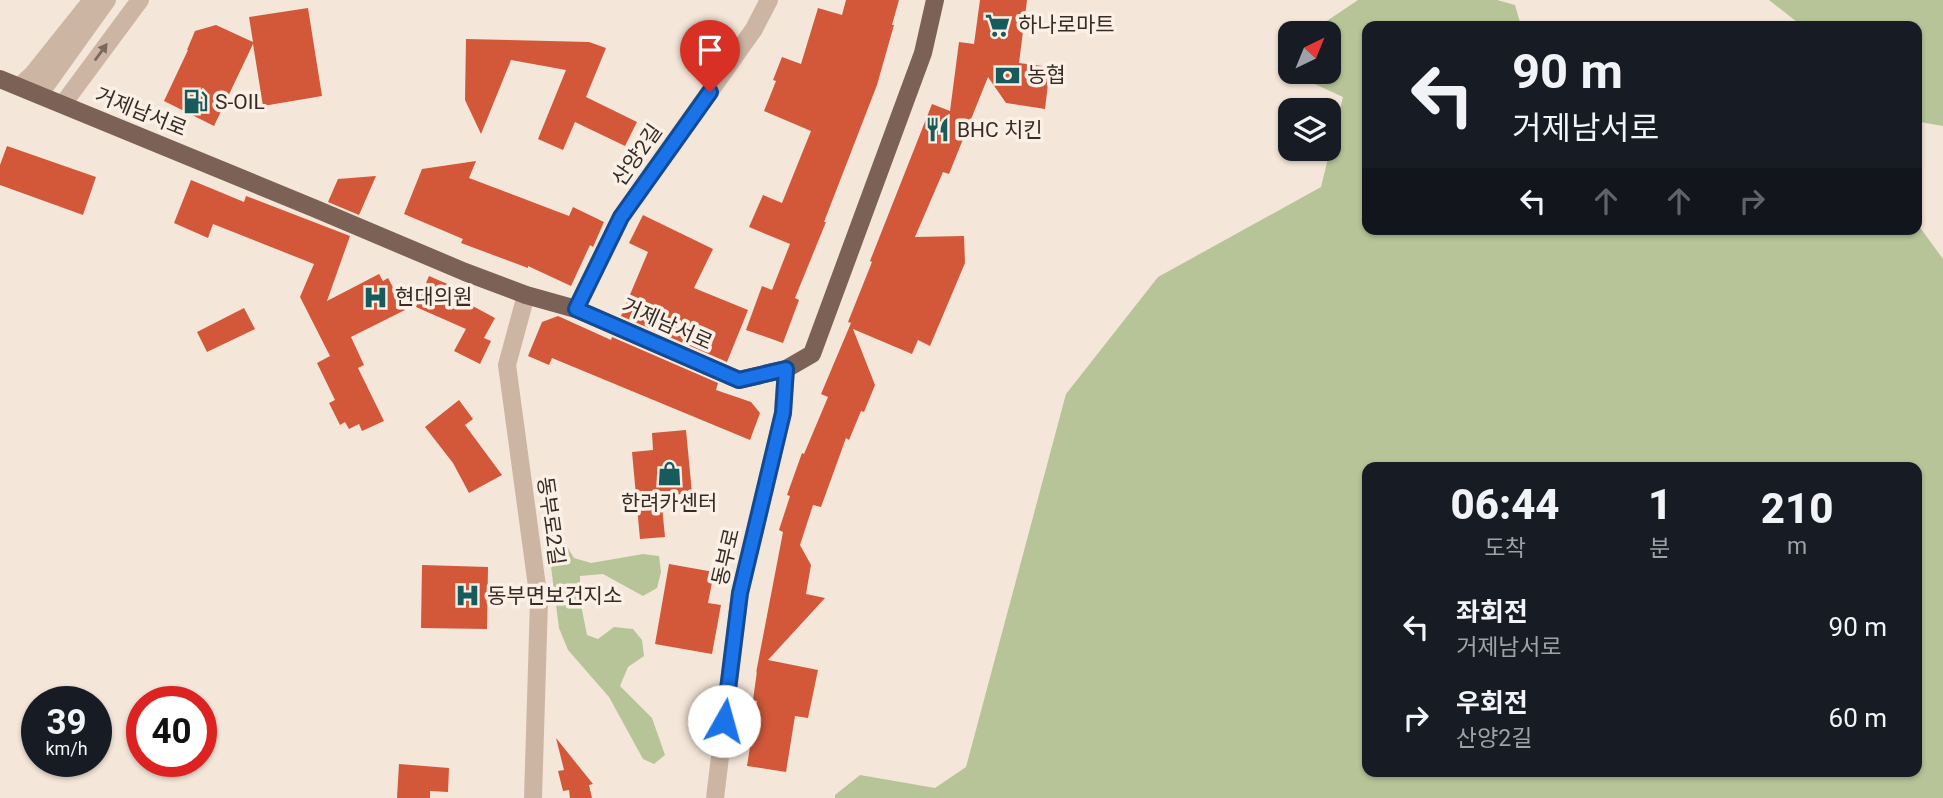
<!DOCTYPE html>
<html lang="ko">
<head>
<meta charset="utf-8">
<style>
	body { margin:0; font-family:Roboto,"Noto Sans KR",sans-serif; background:#242831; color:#f1f3f6; height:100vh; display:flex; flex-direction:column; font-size:26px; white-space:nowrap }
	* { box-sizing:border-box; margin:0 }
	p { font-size:23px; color:#9ea1a6 }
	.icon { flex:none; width:38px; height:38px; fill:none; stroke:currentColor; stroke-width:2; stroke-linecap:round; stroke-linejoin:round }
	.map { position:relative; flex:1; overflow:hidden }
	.drawer { position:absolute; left:1362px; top:462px; width:560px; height:315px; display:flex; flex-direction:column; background:#171b24; border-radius:14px; box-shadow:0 2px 5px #0004 }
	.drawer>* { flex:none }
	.hud { position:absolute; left:1362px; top:21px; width:560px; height:214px; border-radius:14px; box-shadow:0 2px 5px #0004; background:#171b24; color:#f1f3f6; overflow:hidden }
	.needle { width:46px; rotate:43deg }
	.controls { position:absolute; left:1278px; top:21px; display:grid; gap:14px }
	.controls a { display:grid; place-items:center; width:63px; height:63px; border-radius:14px; background:#171b24; box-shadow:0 2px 5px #0004; font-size:35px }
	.speed { position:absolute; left:21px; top:686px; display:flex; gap:14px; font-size:35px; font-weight:700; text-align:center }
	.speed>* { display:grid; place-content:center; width:91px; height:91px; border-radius:50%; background:#171b24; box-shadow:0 2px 5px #0004; line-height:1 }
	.speed small { font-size:18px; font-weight:400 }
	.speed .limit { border:10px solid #d22; background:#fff; color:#111 }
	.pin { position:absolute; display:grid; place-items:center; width:60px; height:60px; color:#fff; margin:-72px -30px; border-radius:50% 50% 50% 0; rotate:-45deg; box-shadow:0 0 7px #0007 }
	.pin .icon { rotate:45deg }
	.me { position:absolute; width:77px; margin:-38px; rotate:7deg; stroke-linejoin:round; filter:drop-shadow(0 0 5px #0008) }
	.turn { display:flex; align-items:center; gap:24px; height:147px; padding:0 35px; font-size:32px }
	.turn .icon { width:91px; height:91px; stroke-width:2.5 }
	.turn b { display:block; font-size:49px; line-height:60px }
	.lanes { display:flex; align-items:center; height:66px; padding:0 35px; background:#0003; justify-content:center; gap:35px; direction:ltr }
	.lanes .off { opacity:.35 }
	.eta { display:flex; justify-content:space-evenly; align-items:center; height:119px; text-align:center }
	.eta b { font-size:42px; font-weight:800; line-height:49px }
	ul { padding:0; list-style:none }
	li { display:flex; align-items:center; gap:21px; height:91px; padding:0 35px }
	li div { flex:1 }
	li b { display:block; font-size:26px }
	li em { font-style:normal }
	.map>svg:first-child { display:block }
	.green { fill:#b7c498; fill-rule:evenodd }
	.building { fill:#d25839 }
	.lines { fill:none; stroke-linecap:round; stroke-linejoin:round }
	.minor { stroke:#cdb5a4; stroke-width:18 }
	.tertiary { stroke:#cdb5a4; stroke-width:18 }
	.primary { stroke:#7b6156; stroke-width:18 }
	.oneway { fill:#7b695f }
	.route-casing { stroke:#114b97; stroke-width:18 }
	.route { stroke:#1a73e8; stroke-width:12 }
	.labels { text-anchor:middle; stroke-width:7; stroke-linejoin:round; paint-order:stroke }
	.poi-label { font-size:21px; fill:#382b26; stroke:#fbf0e6; text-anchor:start }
	.street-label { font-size:21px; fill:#382b26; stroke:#fbf0e6 }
</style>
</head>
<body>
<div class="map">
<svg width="1943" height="798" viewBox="0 0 1943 798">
	<rect width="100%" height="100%" fill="#f4e6d9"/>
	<path class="green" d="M1358,0H1497L1515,5L1521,26H1367V229H1916V222L1943,259V798H835V795L860,775L935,788L966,767L1066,394L1158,277L1321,187L1343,97L1282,69L1286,50L1290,47V72H1328V33H1309ZM1367,467H1916V772H1367Z
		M1769,0H1943V126L1920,122L1916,143V26H1802Z
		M552,518L560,525L563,540L574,558L591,563L643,554L659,556L661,572L657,588L643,596L603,574L580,576V600L587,635L598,639L614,627L633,629L642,640L644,656L628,667L620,686L652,718L665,755L654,764L643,759L609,697L568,650L559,628L545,521Z"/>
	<path class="building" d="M846,0H899L892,25H894L877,85L824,222H826L795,298L799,300L783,343L746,330L762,286L772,290L790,244L749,227L763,195L782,203L811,131L764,111L776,81L773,80L782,57L801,64L818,8L842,15Z
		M980,0H1027L1019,63L1050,67L1045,109L1006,103L988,77L949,174L943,172L915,237L964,236L965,263L930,346L918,340L912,354L853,329L875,385L864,412L861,411L849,440L846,438L821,507L813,505L800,545L811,565L806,594L825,598L768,660L818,670L808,718L795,716L786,772L747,766L757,701L753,700L757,671L756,673L783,532L779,530L790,496L787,495L802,453L804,454L828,397L821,394L851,323L848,322L872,262L870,261L932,104L950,111L959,42L974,44Z
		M308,8L322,96L263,106L253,44L214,126L164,101L188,50H187L195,31L216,25L253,42L249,17Z
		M466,39L589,42L606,48L586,97L637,122L625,146L575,122L563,150L538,139L566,70L511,60L481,134L465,100Z
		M7,146L96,177L83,215L0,185V165Z
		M476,161L469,178L569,216L573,207L604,222L593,247L590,245L571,286L528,266V268L461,243L463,239L404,214L422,169Z
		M376,176L359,215L328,202L338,179Z
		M191,180L244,202L246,196L350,236L327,301L379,274L383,281L388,278L405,310L351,337L364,365L358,368L384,421L362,431L359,424L349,429L345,422L340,425L329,403L335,400L317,363L330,356L300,297L314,264L213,224L208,238L174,223Z
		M643,215L713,249L694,288L748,310L727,362L621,316L648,252L629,243Z
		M429,276L473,295L469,304L495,318L484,338L491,341L480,364L454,351L466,329L416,307Z
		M244,308L255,329L207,352L197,332Z
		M558,316L611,340L612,337L718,383L716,390L751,402L760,413L750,440L552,358L549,365L528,356L542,322Z
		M459,400L473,419L465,425L502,475L469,493L453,463L425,427Z
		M686,430L692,493L661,496L665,537L640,539L632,452L653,450L652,433Z
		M669,564L714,572L708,603L721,605L712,654L655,644Z
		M422,565L488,567L487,629L421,628Z
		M556,738L593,784L589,785L592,798H570L569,790L563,791L558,771L564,770Z
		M399,764L449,768L448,792L430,791V798H397Z"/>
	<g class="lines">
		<path class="minor" d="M526,295L507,365L539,601L533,798
			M576,309L621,217L754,29L769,0"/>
		<path class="tertiary" d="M20,86L32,75L92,0
			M39,95L107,0
			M63,104L140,0
			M715,798L740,593L783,413L786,369"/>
		<path class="primary" d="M0,79L316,209L465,272L526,295L576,309L739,380L786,369L812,354L923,53L935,0"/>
	</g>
	<defs><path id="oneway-solid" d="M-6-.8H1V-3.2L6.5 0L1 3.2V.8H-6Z" transform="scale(1.75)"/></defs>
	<use class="oneway" href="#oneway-solid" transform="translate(101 52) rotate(-54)"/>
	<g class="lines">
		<defs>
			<path id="route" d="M710,92L621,217L576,309L739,380L786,369L783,413L740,593L724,721"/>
		</defs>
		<use href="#route" class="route-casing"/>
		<use href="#route" class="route"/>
	</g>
	<defs>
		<symbol id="supermarket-bare" viewBox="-9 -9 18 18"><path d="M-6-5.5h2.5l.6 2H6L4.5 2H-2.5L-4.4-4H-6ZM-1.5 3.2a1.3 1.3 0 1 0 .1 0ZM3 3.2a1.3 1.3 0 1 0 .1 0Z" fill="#185b5d" stroke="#fbf0e6" stroke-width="2.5" paint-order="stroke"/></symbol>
		<symbol id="bank-bare" viewBox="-9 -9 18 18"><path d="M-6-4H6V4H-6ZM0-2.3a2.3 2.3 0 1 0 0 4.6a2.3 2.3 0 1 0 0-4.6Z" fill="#185b5d" stroke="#fbf0e6" stroke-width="2.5" paint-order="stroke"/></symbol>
		<symbol id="fuel-bare" viewBox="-9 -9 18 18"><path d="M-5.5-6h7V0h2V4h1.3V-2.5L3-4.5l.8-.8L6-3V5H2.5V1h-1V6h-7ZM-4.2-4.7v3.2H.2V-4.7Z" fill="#185b5d" stroke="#fbf0e6" stroke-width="2.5" paint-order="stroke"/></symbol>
		<symbol id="restaurant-bare" viewBox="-9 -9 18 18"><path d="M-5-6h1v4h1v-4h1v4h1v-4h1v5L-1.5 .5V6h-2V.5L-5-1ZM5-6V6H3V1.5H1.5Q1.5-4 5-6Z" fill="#185b5d" stroke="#fbf0e6" stroke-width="2.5" paint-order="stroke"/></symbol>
		<symbol id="hospital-bare" viewBox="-9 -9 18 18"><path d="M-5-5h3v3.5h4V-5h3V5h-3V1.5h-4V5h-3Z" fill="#185b5d" stroke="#fbf0e6" stroke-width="2.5" paint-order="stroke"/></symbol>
		<symbol id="shop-bare" viewBox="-9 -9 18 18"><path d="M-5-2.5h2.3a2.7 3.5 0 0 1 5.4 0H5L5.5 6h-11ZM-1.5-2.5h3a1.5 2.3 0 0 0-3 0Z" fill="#185b5d" stroke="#fbf0e6" stroke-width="2.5" paint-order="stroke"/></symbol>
	</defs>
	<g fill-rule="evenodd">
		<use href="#supermarket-bare" x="980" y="8" width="35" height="35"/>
		<use href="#bank-bare" x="990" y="58" width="35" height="35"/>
		<use href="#fuel-bare" x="178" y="84" width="35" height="35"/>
		<use href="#restaurant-bare" x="920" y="112" width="35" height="35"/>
		<use href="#hospital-bare" x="358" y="280" width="35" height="35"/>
		<use href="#shop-bare" x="652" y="456" width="35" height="35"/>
		<use href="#hospital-bare" x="450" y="578" width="35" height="35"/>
	</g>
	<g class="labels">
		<g class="poi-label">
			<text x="1018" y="32">하나로마트</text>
			<text x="1027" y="82">농협</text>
			<text x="215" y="109">S-OIL</text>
			<text x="957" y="137">BHC 치킨</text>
			<text x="395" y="304">현대의원</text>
			<text x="669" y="510" text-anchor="middle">한려카센터</text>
			<text x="487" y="603">동부면보건지소</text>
		</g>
		<g class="street-label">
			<text transform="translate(141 112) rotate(22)" y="7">거제남서로</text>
			<text transform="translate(637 155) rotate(-55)" y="7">산양2길</text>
			<text transform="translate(667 324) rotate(24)" y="7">거제남서로</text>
			<text transform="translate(551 521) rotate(82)" y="7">동부로2길</text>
			<text transform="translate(726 557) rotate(-77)" y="7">동부로</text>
		</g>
	</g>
</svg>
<div class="controls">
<a><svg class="needle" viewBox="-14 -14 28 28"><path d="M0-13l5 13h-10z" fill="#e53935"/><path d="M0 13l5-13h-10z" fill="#9ea1a6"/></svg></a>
<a><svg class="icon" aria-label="layers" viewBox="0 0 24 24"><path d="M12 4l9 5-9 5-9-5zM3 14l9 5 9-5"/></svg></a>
</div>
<div class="speed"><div>39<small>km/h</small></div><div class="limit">40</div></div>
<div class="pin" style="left:710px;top:92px;background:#d93025"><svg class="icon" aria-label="arrive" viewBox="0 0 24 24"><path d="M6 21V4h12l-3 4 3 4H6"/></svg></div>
<svg class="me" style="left:724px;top:721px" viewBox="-20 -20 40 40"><circle r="19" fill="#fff"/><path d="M0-13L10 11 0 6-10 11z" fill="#1a73e8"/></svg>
<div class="hud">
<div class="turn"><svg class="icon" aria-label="left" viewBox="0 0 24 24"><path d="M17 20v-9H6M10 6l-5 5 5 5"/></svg><div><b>90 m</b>거제남서로</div></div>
<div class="lanes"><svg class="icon" aria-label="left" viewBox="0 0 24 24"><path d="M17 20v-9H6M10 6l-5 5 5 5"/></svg><svg class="icon off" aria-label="ahead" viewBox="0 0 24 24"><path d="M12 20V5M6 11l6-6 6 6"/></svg><svg class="icon off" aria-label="ahead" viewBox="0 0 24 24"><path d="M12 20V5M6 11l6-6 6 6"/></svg><svg class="icon off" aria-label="right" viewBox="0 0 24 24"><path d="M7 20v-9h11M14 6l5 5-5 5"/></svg></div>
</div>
<section class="drawer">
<div class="eta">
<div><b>06:44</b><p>도착</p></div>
<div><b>1</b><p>분</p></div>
<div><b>210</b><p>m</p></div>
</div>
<ul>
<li><svg class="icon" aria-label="left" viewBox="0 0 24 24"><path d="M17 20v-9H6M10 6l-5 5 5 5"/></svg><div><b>좌회전</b><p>거제남서로</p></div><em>90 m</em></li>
<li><svg class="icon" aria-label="right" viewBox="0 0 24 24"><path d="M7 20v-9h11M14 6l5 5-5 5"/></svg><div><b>우회전</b><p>산양2길</p></div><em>60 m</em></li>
</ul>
</section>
</div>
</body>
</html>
